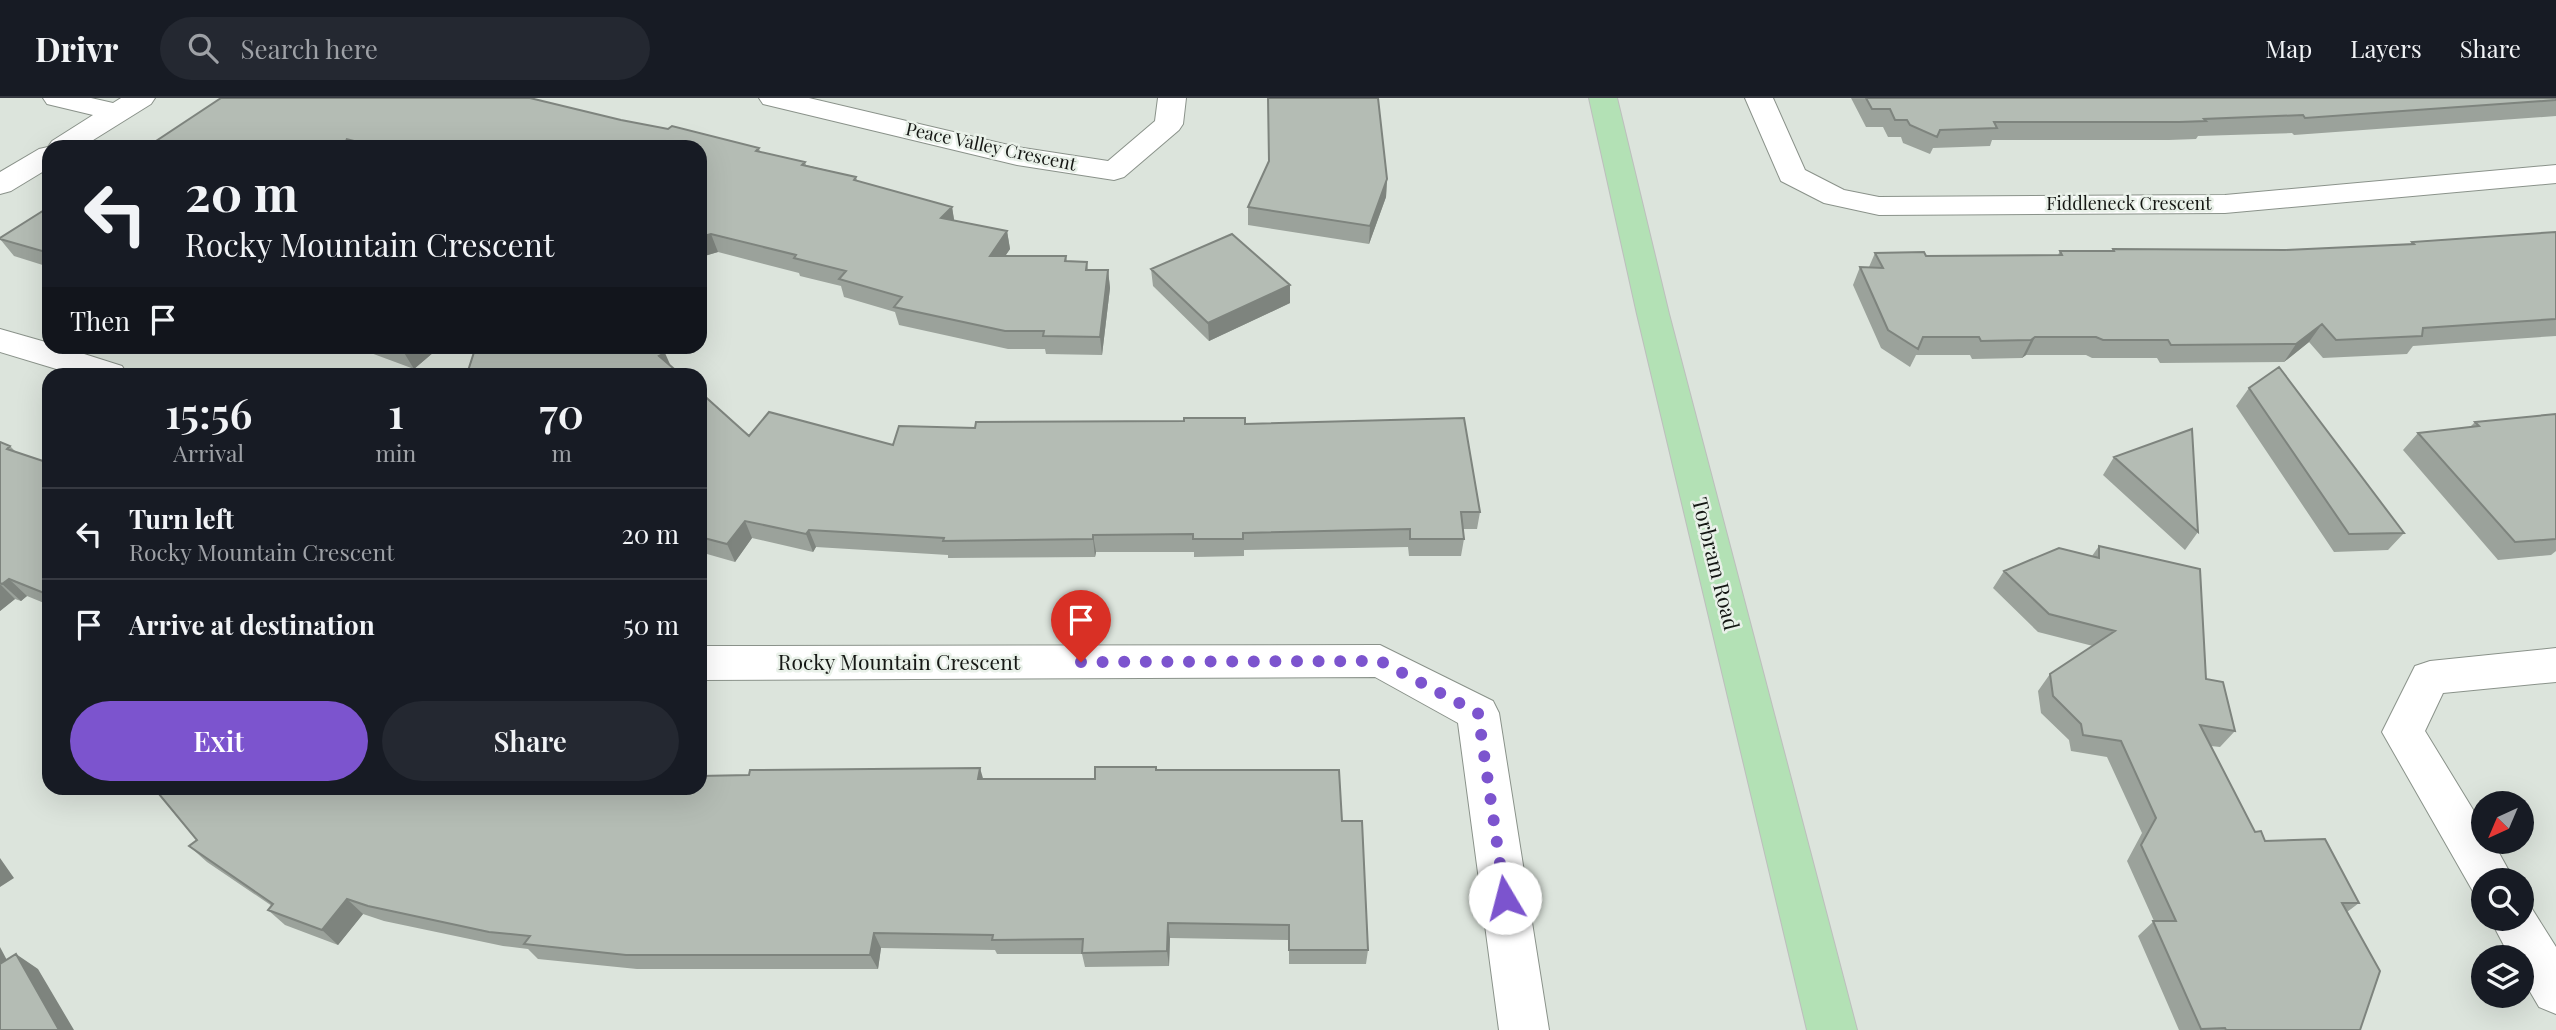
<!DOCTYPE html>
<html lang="en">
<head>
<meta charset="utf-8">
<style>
	body { margin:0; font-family:"Playfair Display",serif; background:#242831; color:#f1f3f6; height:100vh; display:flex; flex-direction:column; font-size:26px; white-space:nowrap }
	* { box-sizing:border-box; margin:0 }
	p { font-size:23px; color:#9ea1a6 }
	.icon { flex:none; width:38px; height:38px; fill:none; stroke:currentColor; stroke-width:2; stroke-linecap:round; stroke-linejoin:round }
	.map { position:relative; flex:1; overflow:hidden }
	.details { position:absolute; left:42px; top:270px; width:665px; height:427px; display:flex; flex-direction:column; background:#171b24; border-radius:21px; box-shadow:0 7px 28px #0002 }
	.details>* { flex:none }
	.banner { position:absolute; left:42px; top:42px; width:665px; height:214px; border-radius:21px; box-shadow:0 7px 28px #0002; background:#171b24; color:#f1f3f6; overflow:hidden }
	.needle { width:46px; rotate:224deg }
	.controls { position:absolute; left:2471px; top:693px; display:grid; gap:14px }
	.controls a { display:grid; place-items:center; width:63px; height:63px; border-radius:50%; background:#171b24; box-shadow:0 7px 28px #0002; font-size:35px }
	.pin { position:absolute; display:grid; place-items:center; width:60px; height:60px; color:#fff; margin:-72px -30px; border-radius:50% 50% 50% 0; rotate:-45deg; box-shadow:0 0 7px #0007 }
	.pin .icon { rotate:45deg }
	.me { position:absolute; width:77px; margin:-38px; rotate:352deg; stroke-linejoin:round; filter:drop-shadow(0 0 5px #0008) }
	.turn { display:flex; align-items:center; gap:24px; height:147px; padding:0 28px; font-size:32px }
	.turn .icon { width:91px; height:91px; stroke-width:2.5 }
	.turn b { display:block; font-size:49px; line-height:60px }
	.then { display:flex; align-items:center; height:66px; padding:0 28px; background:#0003; gap:14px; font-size:26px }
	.eta { display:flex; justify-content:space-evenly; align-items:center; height:119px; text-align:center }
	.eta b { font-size:42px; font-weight:600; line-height:49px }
	.action { display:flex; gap:14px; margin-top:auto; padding:14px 28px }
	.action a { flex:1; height:80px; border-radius:42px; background:#7c54ce; color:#fff; font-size:28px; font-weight:600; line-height:80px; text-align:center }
	.action a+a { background:#242831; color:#f1f3f6 }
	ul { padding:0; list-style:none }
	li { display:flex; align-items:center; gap:21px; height:91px; padding:0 28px; border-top:2px solid #363941 }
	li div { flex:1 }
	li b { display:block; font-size:26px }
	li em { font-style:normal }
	header { display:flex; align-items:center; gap:42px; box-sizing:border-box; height:98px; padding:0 35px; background:#171b24; border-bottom:2px solid #363941 }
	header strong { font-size:33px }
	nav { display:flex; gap:38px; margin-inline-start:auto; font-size:24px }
	.search { width:490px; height:63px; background:#242831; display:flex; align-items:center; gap:18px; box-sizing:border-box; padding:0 24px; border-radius:38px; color:#9ea1a6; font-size:26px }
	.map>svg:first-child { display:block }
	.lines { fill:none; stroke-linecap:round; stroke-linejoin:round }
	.minor-casing { stroke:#8a928a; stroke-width:2 }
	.major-casing { stroke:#bdbebd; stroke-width:2 }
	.minor { fill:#fff; fill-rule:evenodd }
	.major { fill:#b3e1b5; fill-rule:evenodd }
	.wall { fill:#9ba29b }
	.shaded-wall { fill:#7e847e }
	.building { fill:#b4bcb4; stroke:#7e847e; stroke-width:2 }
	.route { stroke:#7c54ce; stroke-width:12; stroke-dasharray:0 21.6 }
	.labels { text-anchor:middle; stroke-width:5; stroke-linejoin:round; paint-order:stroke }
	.far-street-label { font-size:18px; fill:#151714; stroke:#e9f1e9 }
	.street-label { font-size:21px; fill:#151714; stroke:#e9f1e9 }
</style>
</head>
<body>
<header>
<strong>Drivr</strong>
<div class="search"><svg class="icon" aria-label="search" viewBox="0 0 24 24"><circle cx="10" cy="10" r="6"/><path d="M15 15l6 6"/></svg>Search here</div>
<nav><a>Map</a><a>Layers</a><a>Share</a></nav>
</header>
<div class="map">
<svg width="2556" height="932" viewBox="0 0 2556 932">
	<rect width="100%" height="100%" fill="#dce4dc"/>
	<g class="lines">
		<defs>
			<path id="minor" d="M43,0H91L113,5L121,0H155L151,6L82,49H49V70L11,93L0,96V74L39,51L48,49L52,43L93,17L47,6Z
				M759,0H809L1017,49L1108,63L1155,23L1158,0H1186L1183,26L1179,32L1124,79L1114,82L1017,67L763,6Z
				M1745,0H1773L1805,72L1844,92L1879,99L2225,97L2556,67V85L2225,115L1879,117L1824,105L1781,83Z
				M0,231L49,245V248H59L122,268L127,276H73L0,254Z
				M1380,547L1493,603L1499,615L1549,932H1499L1458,625L1375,579L700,582V548Z
				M2556,550V584L2443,595L2425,633L2483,728V744H2493L2514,782H2483V800L2475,797L2382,634L2415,568L2430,563Z
				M2522,803L2529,806L2556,849V916L2539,909L2522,880V859H2510L2490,821H2522Z"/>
			<path id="major" d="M1589,0H1617L1669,216L1857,932H1807L1637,216Z"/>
		</defs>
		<use href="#minor" class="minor-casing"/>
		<use href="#major" class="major-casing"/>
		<use href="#minor" class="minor"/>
		<use href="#major" class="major"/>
	</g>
	<path class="wall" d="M1851,0H2556V18L2294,37L2292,35L2198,38L2196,41L2169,42H1992L1990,48L1933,50L1930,56L1903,45L1901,39H1888L1883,29H1866Z
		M621,22L759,50L760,54L805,64L806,67L856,79L857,83L952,109L954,123L1007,133L1010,151L1005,158H1066L1067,164H1087L1088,172H1108L1110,190L1102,257L1046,256L1045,251H1008L899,227L895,214L844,199L841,188L800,178L799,175L718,154L701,159L700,155V49H147Z
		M1387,81L1386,99L1369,146L1248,127V109Z
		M49,109V169L14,158L0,141V140Z
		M2556,134V238L2413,248L2407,256L2323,260L2309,244L2284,264L2160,265L2157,260H2092L2086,257H2026L2022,260L1972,261L1970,257H1916L1910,269L1881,250L1853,187L1860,169H1869L1875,155L1926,158L2058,157L2060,153H2112L2113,151L2285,152L2410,146L2412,144Z
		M1151,171L1290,187V205L1209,243L1153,188Z
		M352,248H441L414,271Z
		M2249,290L2404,435L2388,452L2334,454L2236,308Z
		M700,294L749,338L893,347L975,330L1245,326L1480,414L1477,431H1463L1464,441L1461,458H1409L1408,449L1244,452V458L1194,459V454H1096L1095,459L948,460V457L816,449L813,454L752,440L735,464L700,454Z
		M2556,316V453L2551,457L2498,462L2403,352L2418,335L2470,329L2475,324Z
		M0,344L10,348L16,354L49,365V507L27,498L21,503L15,501L0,513Z
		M2114,359L2198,434L2185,452L2103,377Z
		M2099,448L2206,581L2235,633L2220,649L2211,648L2255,734L2265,743L2359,805L2347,814L2360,932H2179L2138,838L2154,823L2127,763L2142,735L2107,659L2071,653L2069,642L2041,615L2038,593L2050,576L2093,548L2038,534L1993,490L2004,473L2092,458Z
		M1156,669L1157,672L1342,723L1368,852L1366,866H1289V842L1170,840L1169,868L1085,869L1082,856H997L995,852L881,850L878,871H637L538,861L528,851L503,848L384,823L363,816L338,847L285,827L268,812L272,808L207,764L189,748L983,681H1095Z"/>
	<path class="shaded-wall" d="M1387,81L1386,99L1369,146L1370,128Z
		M952,109L955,127L941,120Z
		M1007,133L1010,151L993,176L990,158Z
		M711,136L718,154L701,159L700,155V139Z
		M1108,172L1110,190L1102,257L1100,239Z
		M1290,187V205L1209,243L1208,225Z
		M2322,226L2309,244L2284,264L2296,246Z
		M2035,239L2026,257L2022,260L2031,242Z
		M408,248H441L414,271L403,253Z
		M665,255L673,273L659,258Z
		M745,423L752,440L735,464L727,446Z
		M809,432L816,449L813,454L806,436Z
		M1093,437L1096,454L1095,459L1093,441Z
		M9,481L27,498L21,503L2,486Z
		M0,486L15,501L0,513Z
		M980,670L985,687L978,681Z
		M0,760L14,780L0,789Z
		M347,801L363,816L338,847L322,832Z
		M1168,825L1170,840L1169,868L1167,853Z
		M874,835L881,850L878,871L870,857Z
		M0,849L18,883L0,872Z
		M16,856L38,871L74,932H59Z"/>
	<path class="building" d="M221,0H530L621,22L668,31L672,28L759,50L756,53L805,64L802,67L856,79L854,82L952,109L941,120L1007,133L990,158H1066L1065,163L1087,164L1086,172H1108L1100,239L1043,238L1044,233H1005L894,209L902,199L839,181L846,173L794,160L796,157L711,136L700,139V49H378L346,41L359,49H147Z
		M1268,0H1378L1387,81L1370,128L1248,109L1269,63Z
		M1866,0H2556V2L2305,20L2303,17L2204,21L2206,23L2179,24H1994L1997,30L1940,32L1937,39L1910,27L1907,22H1895L1890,11H1872Z
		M49,109V155L0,141V140Z
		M2556,134V221L2423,230L2422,238L2336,242L2322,226L2296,246L2171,247L2168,242H2103L2096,239H2035L2031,242L1981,243L1979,239H1923L1918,251L1888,232L1860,169L1883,170L1875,155L1924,154L1926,158L2062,157L2060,153H2114L2113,151L2285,152L2414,146L2412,144Z
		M1232,136L1290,187L1208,225L1151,171Z
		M390,248H408L403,253Z
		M476,248H657L665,255L659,258L680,276H467Z
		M2279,269L2404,435L2349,436L2249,290Z
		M700,294L749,338L769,314L893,347L899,328L975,330L976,324L1184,323V320H1245V326L1464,320L1480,414H1461L1464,441H1410V431L1243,435V441H1193V436L1093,437V441L943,443L944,440L809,432L806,436L745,423L727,446L700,439Z
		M2556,316V441L2515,444L2418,335L2479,328L2475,324Z
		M2192,331L2198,434L2114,359Z
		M0,344L10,348L7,351L49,365V497L9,481L2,486L0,485Z
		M2099,448L2200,471L2206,581L2223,584L2235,633L2200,627L2255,734L2261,733L2265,743L2325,741L2359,805H2342L2380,873L2360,932H2226L2225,930L2201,931L2153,823H2176L2141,747L2156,720L2121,643L2083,637L2081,626L2053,598L2050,576L2115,533L2049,516L2004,473L2059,450L2099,460Z
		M1095,669H1156V672H1339L1342,723H1362L1368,852H1289V827L1168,825L1167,853L1082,855L1083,841L992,842L993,837L874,835L870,857H626L524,846L530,838L489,834L368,808L347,801L322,832L268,812L273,806L189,748L197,742L154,690H700V678L749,677L750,672L980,670L978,681H1095Z
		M16,856L59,932H0V866Z"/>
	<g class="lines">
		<path class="route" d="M1081,564L1380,563L1478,615L1505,800"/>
	</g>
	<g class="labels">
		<g class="far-street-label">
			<text transform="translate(991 49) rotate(12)" y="6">Peace Valley Crescent</text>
			<text x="2129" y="112">Fiddleneck Crescent</text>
		</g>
		<g class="street-label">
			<text transform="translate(1715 466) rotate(76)" y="7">Torbram Road</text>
			<text x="899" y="572">Rocky Mountain Crescent</text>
		</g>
	</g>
</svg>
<div class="controls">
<a><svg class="needle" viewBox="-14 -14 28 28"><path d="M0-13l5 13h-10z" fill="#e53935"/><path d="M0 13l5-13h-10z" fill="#9ea1a6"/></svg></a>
<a><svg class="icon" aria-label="search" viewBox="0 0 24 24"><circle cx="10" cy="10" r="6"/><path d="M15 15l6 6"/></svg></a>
<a><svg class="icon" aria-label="layers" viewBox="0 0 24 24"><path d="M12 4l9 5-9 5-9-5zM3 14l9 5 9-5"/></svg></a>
</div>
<div class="pin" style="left:1081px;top:564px;background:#d93025"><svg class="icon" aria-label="arrive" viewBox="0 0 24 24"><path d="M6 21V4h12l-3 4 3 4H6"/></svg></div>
<svg class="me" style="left:1505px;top:800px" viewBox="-20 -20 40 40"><circle r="19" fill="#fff"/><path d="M0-13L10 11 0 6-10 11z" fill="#7c54ce"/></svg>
<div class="banner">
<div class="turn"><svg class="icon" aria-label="left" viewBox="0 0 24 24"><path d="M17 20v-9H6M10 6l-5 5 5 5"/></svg><div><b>20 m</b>Rocky Mountain Crescent</div></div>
<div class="then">Then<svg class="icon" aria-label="arrive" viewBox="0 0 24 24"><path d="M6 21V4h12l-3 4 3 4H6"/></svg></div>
</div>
<section class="details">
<div class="eta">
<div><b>15:56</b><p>Arrival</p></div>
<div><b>1</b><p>min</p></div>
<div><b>70</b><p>m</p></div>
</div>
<ul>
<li><svg class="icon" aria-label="left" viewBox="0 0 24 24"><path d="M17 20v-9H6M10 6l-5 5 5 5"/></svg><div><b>Turn left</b><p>Rocky Mountain Crescent</p></div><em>20 m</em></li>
<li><svg class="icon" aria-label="arrive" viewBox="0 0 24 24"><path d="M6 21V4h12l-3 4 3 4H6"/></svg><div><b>Arrive at destination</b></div><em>50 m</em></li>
</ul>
<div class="action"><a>Exit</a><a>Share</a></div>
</section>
</div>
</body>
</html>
